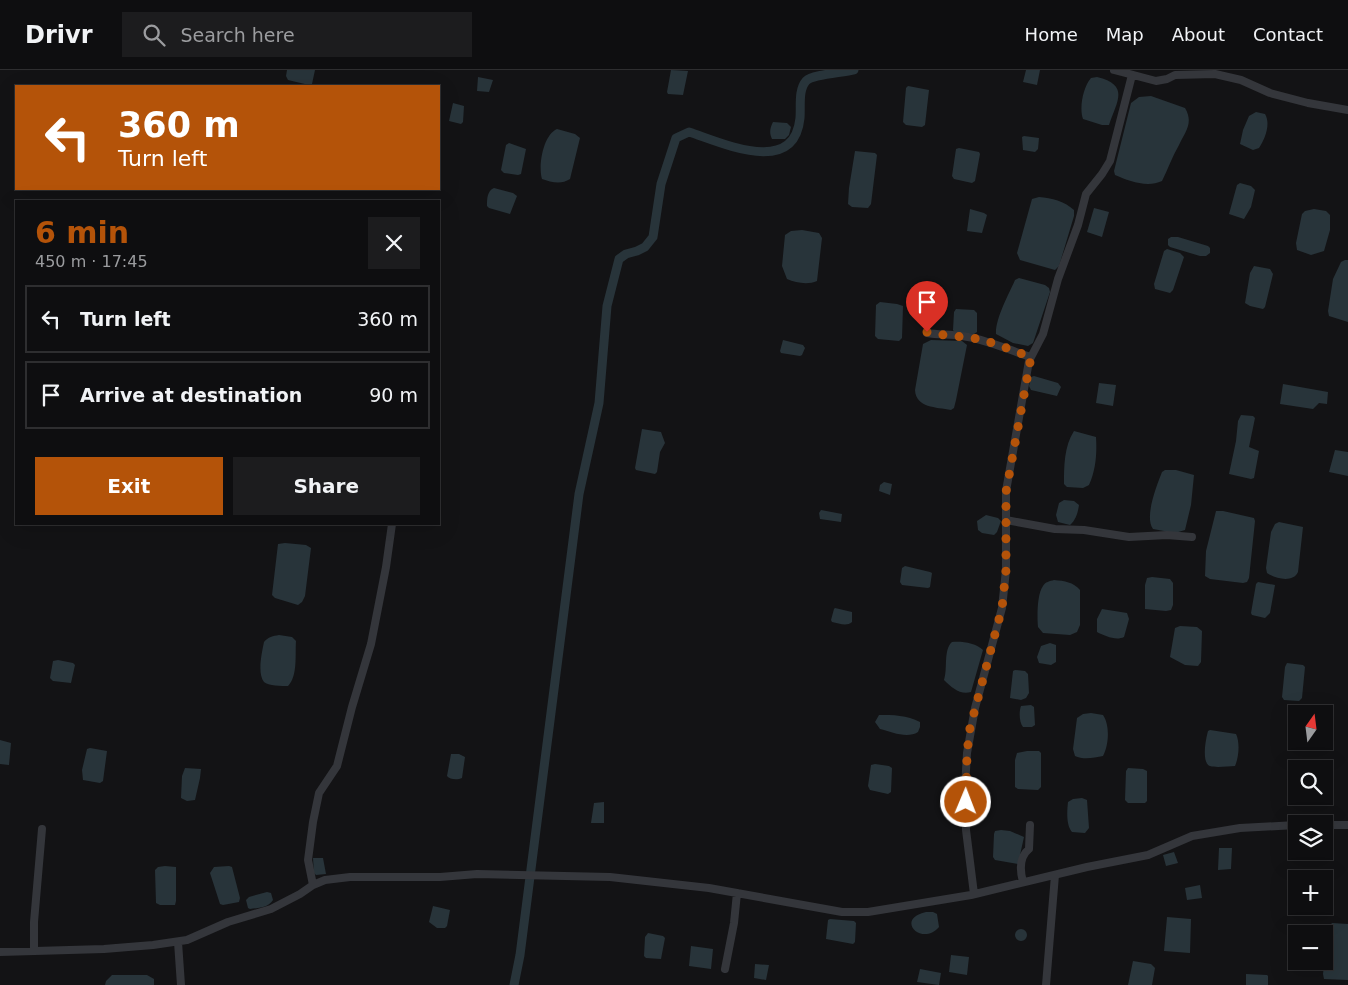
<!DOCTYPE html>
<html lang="en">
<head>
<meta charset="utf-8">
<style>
	body { margin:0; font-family:"DejaVu Sans",sans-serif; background:#1c1c1e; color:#f1f3f6; height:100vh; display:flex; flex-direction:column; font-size:19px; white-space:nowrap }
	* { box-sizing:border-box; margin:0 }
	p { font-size:16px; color:#9b9c9f }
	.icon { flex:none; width:28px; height:28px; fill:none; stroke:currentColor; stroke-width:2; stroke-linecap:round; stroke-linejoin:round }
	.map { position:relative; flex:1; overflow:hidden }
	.panel { position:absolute; left:15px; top:130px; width:425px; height:325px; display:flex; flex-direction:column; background:#0e0e10; border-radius:0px; box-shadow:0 5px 20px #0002,0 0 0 1px #2e2e30 }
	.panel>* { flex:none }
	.top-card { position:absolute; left:15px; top:15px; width:425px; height:105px; border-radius:0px; box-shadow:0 5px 20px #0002,0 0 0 1px #2e2e30; background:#b45309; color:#fff; overflow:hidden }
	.needle { width:32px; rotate:14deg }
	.controls { position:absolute; left:1288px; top:635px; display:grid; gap:10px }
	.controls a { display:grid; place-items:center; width:45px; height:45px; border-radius:0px; background:#0e0e10; box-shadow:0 5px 20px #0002,0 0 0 1px #2e2e30; font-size:25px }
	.pin { position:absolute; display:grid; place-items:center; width:42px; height:42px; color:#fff; margin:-51px -21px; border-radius:50% 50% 50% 0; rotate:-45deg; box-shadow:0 0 5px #0007 }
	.pin .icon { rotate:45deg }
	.me { position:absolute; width:55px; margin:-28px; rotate:1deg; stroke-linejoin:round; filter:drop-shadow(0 0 4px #0008) }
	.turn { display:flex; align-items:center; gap:18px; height:105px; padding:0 20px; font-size:22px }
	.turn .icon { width:65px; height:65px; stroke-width:2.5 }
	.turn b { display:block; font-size:35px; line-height:42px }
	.round { display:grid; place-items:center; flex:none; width:52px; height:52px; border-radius:0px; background:#1c1c1e }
	.head { display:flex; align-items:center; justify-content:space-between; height:85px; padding:0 20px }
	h1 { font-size:30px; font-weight:800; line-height:38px; color:#b45309 }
	.cta { display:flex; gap:10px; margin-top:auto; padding:10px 20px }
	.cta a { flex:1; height:58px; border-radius:0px; background:#b45309; color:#fff; font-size:20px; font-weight:800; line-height:58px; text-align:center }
	.cta a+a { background:#1c1c1e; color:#f1f3f6 }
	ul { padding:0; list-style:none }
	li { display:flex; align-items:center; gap:15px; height:68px; margin:0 10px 8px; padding:0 10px; border:2px solid #2e2e30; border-radius:0px }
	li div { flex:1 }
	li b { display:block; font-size:19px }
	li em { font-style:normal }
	header { display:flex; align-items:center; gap:30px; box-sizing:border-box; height:70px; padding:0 25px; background:#0e0e10; border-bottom:1px solid #2e2e30 }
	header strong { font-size:24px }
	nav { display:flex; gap:28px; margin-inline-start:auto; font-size:18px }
	.search { width:350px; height:45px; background:#1c1c1e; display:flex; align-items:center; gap:12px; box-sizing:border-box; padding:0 18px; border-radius:0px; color:#9b9c9f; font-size:19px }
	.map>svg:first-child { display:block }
	.water { fill:#28343a }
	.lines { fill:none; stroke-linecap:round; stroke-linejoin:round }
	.canal { stroke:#28343a; stroke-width:9 }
	.minor { stroke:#34363b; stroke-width:8 }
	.route { stroke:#b45309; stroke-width:9; stroke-dasharray:0 16.2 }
</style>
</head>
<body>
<header>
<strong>Drivr</strong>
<div class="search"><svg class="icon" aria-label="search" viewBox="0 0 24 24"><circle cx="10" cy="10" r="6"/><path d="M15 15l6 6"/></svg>Search here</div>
<nav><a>Home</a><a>Map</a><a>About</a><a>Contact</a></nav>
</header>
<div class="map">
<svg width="1348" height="915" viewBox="0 0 1348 915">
	<rect width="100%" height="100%" fill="#131315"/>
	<path class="water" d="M287,0H315L312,14L309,15L288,10L286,6Z
		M671,0L688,1L683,25L668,24L667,22Z
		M1026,0H1040L1037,15L1023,12Z
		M478,7L493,10L489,22L477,21Z
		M1097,7C1130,15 1117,31 1109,55H1102L1083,49C1079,38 1083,17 1091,8Z
		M908,16L929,20L925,55L922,57L906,55L903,52L906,18Z
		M1151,26L1185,38C1194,53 1185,62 1179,75C1172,87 1168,99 1162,111C1147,118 1129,111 1115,105L1114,101L1131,33L1139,27Z
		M453,33L464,36L463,52L461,54L449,51Z
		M1256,42L1265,44C1271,54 1265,69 1259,78L1253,80L1240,74L1243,60L1249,46Z
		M773,52L787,53L791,57L789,65L785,69H772C769,63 770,58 773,52Z
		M557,59L575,64L580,68L570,109C561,115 551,112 542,109C538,96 543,65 557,59Z
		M1024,66L1039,68L1038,79L1035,82L1023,80L1022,67Z
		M509,73L526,79L521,104L518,105L504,103L501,100L506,75Z
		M959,78L979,82L980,84L975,111L972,113L954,109L952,106L956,79Z
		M855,81L875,83L877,85L871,134L868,138L852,137L848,134L849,118Z
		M1240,113L1251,116L1255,120L1251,137L1244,149L1229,144L1237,115Z
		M494,118L513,123L517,126L510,144L489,138L487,136C487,129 487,121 494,118Z
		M1039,127C1052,128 1064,131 1074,140V146L1059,196L1055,200L1020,190L1017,183L1032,129Z
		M1094,138L1109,142L1102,167L1087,162Z
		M970,139L984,143L987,145L982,163L967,161Z
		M1314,139L1326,141L1330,145V160L1324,181L1311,185L1297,180L1296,173L1302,144L1305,141Z
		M802,160L819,163L822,168L817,211C808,215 796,213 787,209L782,196L785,165L791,161Z
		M1171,167H1178L1208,176L1210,178V183L1206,186H1200L1170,177L1168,175V169Z
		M1167,179L1180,183L1184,187L1173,220L1170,223L1155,219L1154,214L1164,181Z
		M1345,190H1348V252L1329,246L1328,241L1333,209L1341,192Z
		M1254,196L1270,199L1273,204L1265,237L1263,239L1250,236L1245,233L1250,203Z
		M1019,208L1045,215L1049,218L1050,222L1033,273L1028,276L1013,273L996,264C995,249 1009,224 1015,210Z
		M880,232L897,234L903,236L902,268L899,271L878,269L875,266L876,235Z
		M956,239L974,240L977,243V262L974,264L955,263L953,260L954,242Z
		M783,270L803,275L805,278L802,285L800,286L781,283L780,281Z
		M931,270L962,271L967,275L956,330L954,338L951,340C936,337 916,338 915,320L923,274Z
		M1034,306L1058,313L1061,317L1057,326L1031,320L1029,316L1031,307Z
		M1099,313L1116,315L1113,336L1096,333Z
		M1283,314L1328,322L1327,334L1319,333L1313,339L1280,334Z
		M1241,345L1253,346L1255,348L1249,377L1259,381L1254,408L1251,409L1229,404L1236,371L1238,351Z
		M642,359L661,362L665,373L660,382L657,402L655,404L636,400L635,398Z
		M1074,361L1096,367C1097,383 1096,400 1089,415L1083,418L1067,417L1064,414C1064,397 1064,376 1074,361Z
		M1335,380L1348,382V406L1329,402Z
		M1165,400H1176L1194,405L1191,435L1185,460L1175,463L1153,459C1144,447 1157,415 1162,402Z
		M884,412L892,414L890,425L879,421L880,415Z
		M1064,430L1074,431L1079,435C1078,442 1076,450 1070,455L1058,452L1056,445L1059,433Z
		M821,440L842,444L841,452L820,449L819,443Z
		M1216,441H1223L1254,448L1255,451L1249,508L1247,512L1243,513L1210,509L1205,506L1206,481Z
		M986,445L998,448L1001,451L997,462L994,465L982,463L978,460L977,451Z
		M1279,452L1303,457L1298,502C1293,513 1276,509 1267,503L1266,498L1271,462L1275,454Z
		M285,473L306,475L311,478L305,526L302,532L298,535L275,528L272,525L278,474Z
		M905,496L930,502L932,503L930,517L928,518L902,515L900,512L902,498Z
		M1152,507L1170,509L1173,513V535L1171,540L1166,541L1145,539V515L1147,508Z
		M1054,510C1065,511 1073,512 1080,520V555L1077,562L1070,565L1043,563L1038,557C1037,547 1037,524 1043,516C1045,512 1050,511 1054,510Z
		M1258,512L1275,515L1270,543L1265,548L1252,545L1251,543L1256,514Z
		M835,538L852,542V552C846,557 839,553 832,552L831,550L834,539Z
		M1102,539L1127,543L1129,549L1124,567C1116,571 1105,566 1097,562V549Z
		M1180,556L1197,557L1202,561L1201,592L1198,596L1185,595L1170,587L1175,558Z
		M279,565L292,567L296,571C295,584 298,606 288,616C282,616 268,616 264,612C257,603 262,582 264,572C268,567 273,566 279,565Z
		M952,572C962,571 976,573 983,580L971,622C960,625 952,618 944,610C948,599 943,580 952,572Z
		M1050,573L1056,575V592L1051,595L1039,593L1037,587L1041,576Z
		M58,590L73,593L75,595L71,613L53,611L50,608L53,591Z
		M1287,593L1303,595L1305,597L1302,628L1299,631L1284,630L1282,627L1285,597Z
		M1015,600L1025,601L1028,604L1029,623L1026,628L1021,630L1010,628L1013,601Z
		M1031,635L1034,637L1035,655L1032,657H1023C1019,652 1019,641 1021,636Z
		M1091,643L1103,645C1110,655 1109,675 1103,686C1094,688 1083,690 1075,686L1073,679L1077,648L1083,644Z
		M879,645C893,645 907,645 920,652V657L918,662C907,669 892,662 880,659L875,652Z
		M1210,660L1236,664C1240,672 1239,687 1235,696C1228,696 1217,698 1210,696C1201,693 1206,668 1208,661Z
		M0,670L11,673L9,695L0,694Z
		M90,678L107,681L103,711L100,713L83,710L82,700L87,679Z
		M1027,681H1039L1041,683V717L1038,720L1018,719L1015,717V690L1017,683Z
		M451,684H459L465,687L462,708C458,710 450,710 447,706Z
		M875,694L889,696L892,698L891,722L888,724L870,720L868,716L871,695Z
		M185,698L201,699L200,708L195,730L187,731L181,728L182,706Z
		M1128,698L1143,699L1147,701V731L1145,733H1128L1125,730L1126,701Z
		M1082,728L1087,730L1089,758L1085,763L1072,762C1066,755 1067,741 1068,732L1073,729Z
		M604,732V753H591L594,733Z
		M1001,760L1010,761L1024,767L1018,794L995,790L993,787L994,764L995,761Z
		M1219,778H1232L1231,799L1218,800Z
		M1174,782L1178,793L1166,796L1163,785Z
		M313,788H323L326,804L316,805L314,803Z
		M165,796L176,797V831L175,835H160L156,833L155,800L158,797Z
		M229,796L232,797L240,828L239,832L223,835L220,834L210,803L214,797Z
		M1200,815L1202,828L1187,830L1185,818Z
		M267,822L271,823L273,830C268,838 258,838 250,839L248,838L246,830L249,827Z
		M433,836L450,840L447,856L445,858H437L429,852Z
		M926,842H933L937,844L939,857C922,877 894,849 926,842Z
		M1167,847L1191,849L1190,883L1164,881Z
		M830,849L854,851L856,853L855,872L853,874L826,869L828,850Z
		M1332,853L1348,854V910L1324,909L1323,904L1328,858Z
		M1015 865a6 6 0 1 1 12 0a6 6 0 1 1-12 0Z
		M648,863L663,866L665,868L661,889L646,888L644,886L645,867Z
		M691,876L713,879L711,899L689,896Z
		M951,885L969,887L967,905L949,902Z
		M1133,891L1151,894L1155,898L1152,915H1128Z
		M755,894L769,895L766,910L754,908Z
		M920,899L941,903L939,915L917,912Z
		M1246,904L1267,905L1268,906V915H1246Z
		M112,905H147L154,909V915H105L106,911Z"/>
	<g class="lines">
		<path class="canal" d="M514,915L520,885L579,424L599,333L607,236L619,189L626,184L637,181L645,177L653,167L661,114L676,68L689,62C723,73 794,107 800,48C801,37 798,20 806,11C813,4 843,3 854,0"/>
		<path class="minor" d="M1114,0L1156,11L1167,9L1175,5L1215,4L1241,10L1270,23L1308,33L1348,40
			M927,263C939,265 950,264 962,266C986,269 1008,280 1031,287
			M1006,450L1055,459L1084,460L1129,467L1167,465L1192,467
			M1324,755H1348
			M1023,812C1020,801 1019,787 1029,779L1030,755
			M313,815L308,790L313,752L319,723L337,696L352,637L371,574L386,497L392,454
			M974,824L966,760L965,718L967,683L975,638L1002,538L1006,500V421L1029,291L1043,264L1058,209L1078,155L1086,124L1102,104L1110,91L1132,5
			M178,872L181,915
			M34,881V852L42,759
			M0,882L104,879L153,875L187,870L228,852L271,839L300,824L313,815L325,810L350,807H440L477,804L610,807L709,818L842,842H868L971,825L1087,797L1148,785L1192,766L1240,758L1296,755
			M725,899L734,853L737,823
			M1046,915L1055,805"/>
	</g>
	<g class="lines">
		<path class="route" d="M927,262C943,266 961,266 978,269C996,273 1013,281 1031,287L1006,422V500L1002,538L970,658L967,683L966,732"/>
	</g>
</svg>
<div class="controls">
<a><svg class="needle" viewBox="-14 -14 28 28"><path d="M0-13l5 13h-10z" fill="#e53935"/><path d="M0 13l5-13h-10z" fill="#9b9c9f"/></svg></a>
<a><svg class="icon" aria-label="search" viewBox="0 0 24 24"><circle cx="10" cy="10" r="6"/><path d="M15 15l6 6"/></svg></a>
<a><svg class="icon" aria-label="layers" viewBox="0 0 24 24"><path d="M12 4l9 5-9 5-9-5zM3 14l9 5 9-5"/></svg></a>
<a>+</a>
<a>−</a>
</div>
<div class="pin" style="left:927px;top:262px;background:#d93025"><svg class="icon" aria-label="arrive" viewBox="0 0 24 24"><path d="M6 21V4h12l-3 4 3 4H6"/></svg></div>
<svg class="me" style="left:966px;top:732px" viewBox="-20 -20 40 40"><circle r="17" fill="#b45309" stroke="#fff" stroke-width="3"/><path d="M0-11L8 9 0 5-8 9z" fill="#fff"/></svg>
<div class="top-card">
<div class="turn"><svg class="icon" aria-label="left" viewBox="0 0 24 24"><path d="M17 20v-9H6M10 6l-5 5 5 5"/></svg><div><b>360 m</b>Turn left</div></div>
</div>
<section class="panel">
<div class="head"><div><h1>6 min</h1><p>450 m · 17:45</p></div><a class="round"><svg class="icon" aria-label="close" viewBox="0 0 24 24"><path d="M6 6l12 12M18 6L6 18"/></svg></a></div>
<ul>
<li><svg class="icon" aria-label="left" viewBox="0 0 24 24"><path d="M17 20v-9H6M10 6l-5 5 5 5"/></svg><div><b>Turn left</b></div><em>360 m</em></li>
<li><svg class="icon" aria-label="arrive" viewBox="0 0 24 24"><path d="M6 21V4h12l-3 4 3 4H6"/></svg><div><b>Arrive at destination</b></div><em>90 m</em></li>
</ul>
<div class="cta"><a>Exit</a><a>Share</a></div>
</section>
</div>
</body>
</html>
